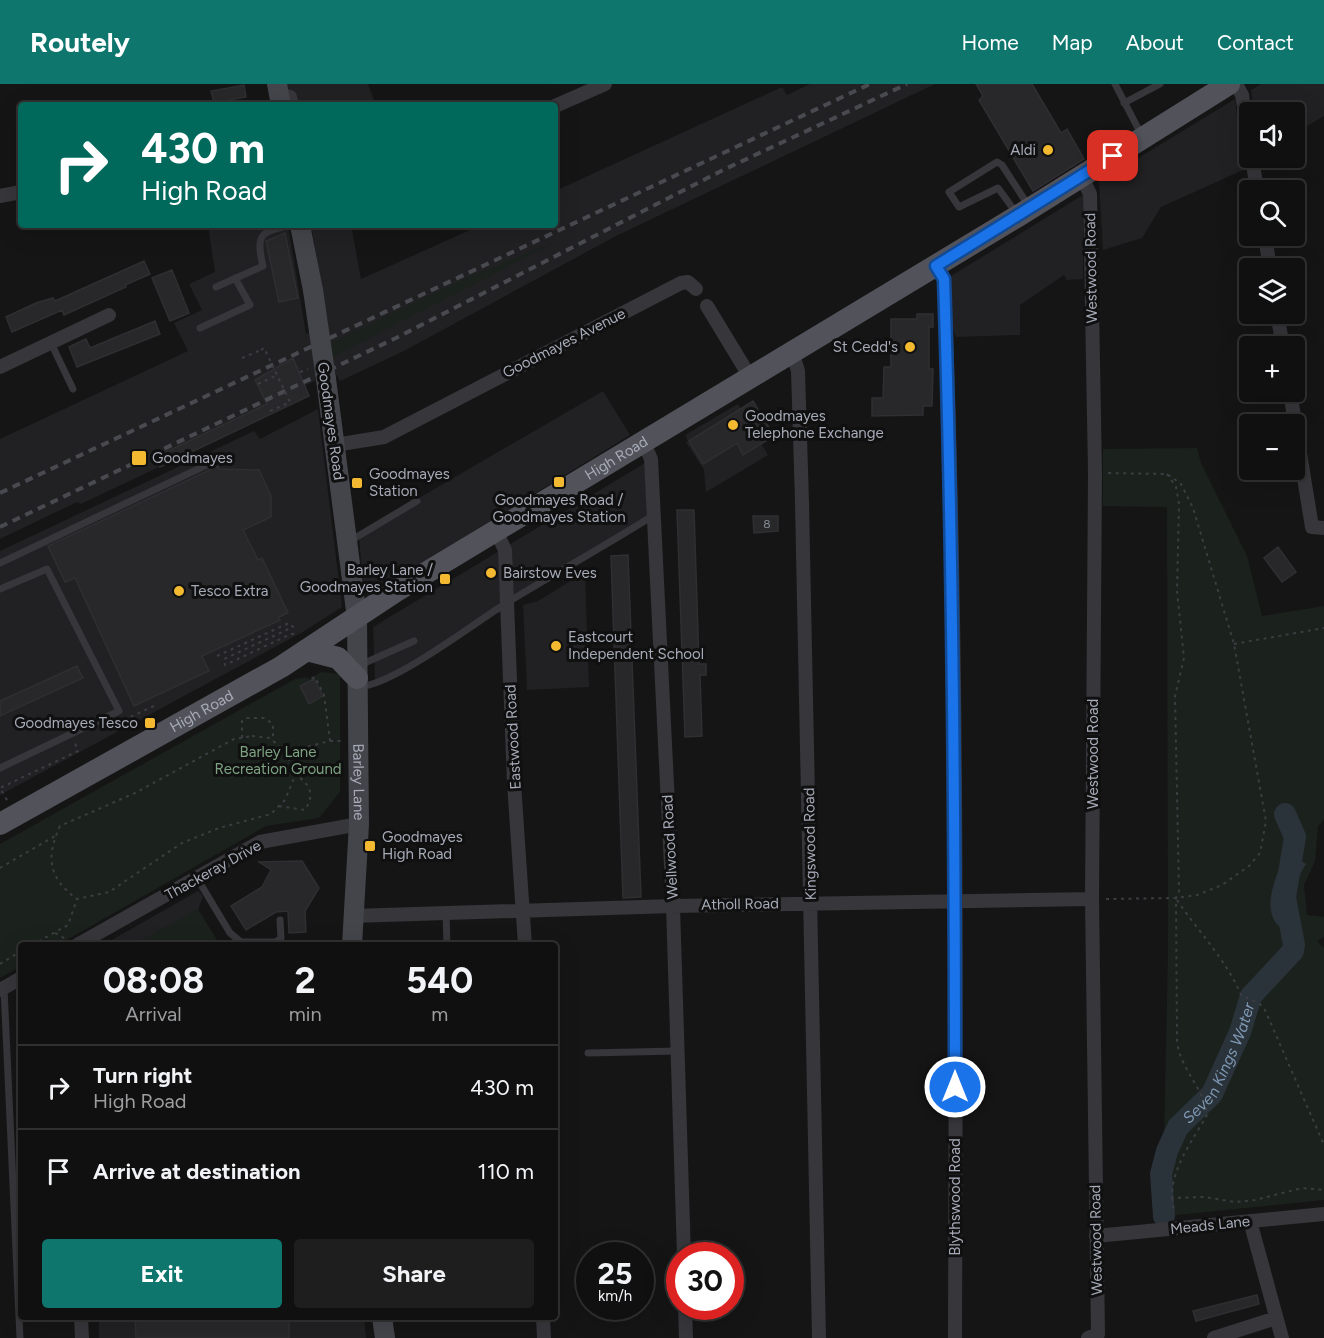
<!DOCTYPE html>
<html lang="en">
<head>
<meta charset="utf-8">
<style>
	body { margin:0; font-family:Figtree,sans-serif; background:#1e1e1e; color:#f1f3f6; height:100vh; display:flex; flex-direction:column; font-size:22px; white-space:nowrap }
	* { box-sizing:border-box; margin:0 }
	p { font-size:20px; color:#9c9d9f }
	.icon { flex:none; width:33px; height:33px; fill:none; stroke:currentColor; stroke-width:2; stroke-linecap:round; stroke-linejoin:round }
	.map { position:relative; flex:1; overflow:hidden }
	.panel { position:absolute; left:18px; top:858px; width:540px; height:378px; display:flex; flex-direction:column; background:#101010; border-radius:6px; box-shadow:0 6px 24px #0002,0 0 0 2px #303030 }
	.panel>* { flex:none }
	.top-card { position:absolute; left:18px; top:18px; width:540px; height:126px; border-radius:6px; box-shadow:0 6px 24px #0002,0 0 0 2px #303030; background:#00695c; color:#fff; overflow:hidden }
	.tools { position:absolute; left:1239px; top:18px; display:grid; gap:12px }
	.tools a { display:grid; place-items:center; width:66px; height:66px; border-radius:6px; background:#101010; box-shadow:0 6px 24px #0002,0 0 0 2px #303030; font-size:30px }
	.speed { position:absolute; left:576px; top:1158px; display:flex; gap:12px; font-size:30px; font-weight:700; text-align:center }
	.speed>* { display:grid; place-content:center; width:78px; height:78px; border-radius:50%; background:#101010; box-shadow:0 6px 24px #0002,0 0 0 2px #303030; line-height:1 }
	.speed small { font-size:15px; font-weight:400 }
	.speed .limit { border:9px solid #d22; background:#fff; color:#111 }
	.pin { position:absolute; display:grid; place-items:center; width:51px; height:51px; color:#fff; margin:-26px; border-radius:12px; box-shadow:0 3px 9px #0006 }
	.me { position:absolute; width:66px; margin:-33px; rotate:0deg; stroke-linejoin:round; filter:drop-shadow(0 0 4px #0008) }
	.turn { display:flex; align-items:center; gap:21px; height:126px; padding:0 24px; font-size:27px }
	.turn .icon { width:78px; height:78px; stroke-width:2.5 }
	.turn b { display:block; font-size:42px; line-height:51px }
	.eta { display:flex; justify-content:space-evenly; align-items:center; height:102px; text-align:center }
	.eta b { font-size:36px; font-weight:700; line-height:42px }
	.action { display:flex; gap:12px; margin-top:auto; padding:12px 24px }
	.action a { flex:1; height:69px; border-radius:6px; background:#0f766e; color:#fff; font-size:24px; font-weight:700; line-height:69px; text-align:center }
	.action a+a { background:#1e1e1e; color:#f1f3f6 }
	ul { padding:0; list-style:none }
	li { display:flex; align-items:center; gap:18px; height:84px; padding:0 24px; border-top:2px solid #303030 }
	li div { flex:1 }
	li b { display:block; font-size:22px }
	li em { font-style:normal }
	header { display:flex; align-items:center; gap:36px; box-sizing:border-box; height:84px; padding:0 30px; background:#0f766e; color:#fff }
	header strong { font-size:28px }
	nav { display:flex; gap:33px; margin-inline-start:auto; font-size:21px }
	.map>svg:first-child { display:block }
	.built { fill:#212123 }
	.green { fill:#1b211c }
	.water { fill:#2b333a }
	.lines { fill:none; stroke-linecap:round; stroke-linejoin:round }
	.river { stroke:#2b333a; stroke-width:22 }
	.building { fill:#28282a; stroke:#2f2f32; stroke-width:1.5 }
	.path { stroke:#3c3d42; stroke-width:2; stroke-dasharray:3 4.5; stroke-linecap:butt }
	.service { stroke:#36363b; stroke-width:7 }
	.minor { stroke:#36363b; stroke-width:14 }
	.secondary { stroke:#44454b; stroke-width:20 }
	.primary { stroke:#52535a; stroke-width:22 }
	.rail { stroke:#494a50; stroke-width:4; stroke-dasharray:8 6; stroke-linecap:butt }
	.path-bridge { stroke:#3c3d42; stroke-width:2; stroke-dasharray:3 4.5; stroke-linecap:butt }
	.secondary-bridge { stroke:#44454b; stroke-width:20 }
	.route-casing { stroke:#114b97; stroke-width:15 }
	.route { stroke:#1a73e8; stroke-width:10 }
	.poi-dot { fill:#f2b931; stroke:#101011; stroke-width:2 }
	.labels { text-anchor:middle; stroke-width:6; stroke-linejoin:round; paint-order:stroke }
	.number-label { font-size:12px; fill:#868a93 }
	.poi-label { font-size:15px; fill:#a6abb7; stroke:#101011; text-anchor:start }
	.street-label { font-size:15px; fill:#a6abb7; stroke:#101011 }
	.park-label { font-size:15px; fill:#7da281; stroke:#101011 }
	.water-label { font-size:16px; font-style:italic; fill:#7d97b2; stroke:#101011 }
</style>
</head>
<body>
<header>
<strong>Routely</strong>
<nav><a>Home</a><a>Map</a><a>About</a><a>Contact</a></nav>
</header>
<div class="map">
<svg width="1324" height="1254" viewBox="0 0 1324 1254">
	<rect width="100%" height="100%" fill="#151516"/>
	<path class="built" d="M284,0H368L376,21H288Z
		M810,0H935L616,152L402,268L340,297L335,288L306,301L305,304L309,312L81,420L77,418L0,455V355L188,267L174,239L202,226L189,200L215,188L208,141H288L306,250L328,239L311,141H351L361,195L481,141H555V107L782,3L787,11Z
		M1261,0H1324V32L1295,49L1294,28H1254L1251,6Z
		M1235,15L1243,86L1161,123L1142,154L1103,166L1099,98Z
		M1083,111V195L1067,196L1064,191L1020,221V251L956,253L953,246L951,192Z
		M603,307L630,351L369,512L363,508L359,449Z
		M738,320L768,371L706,408L704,386L686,358L688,357L685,351Z
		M318,325L342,523L301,549L0,711V467L254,347L260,355Z
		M645,379L648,438L375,599L373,543Z
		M585,488L589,603L527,606L523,521L538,517Z
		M198,807L203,812L198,826L220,861H103Z
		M99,1233H364L366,1254H99Z"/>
	<path class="green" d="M553,159L333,273L331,259L468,193Z
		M1197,364L1201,379L1247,472L1262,532L1324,522V735L1318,743L1315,777L1304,801L1307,831L1324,833V853L1317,857L1324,864V1116L1168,1132L1164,1061L1168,869L1167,423L1103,422V365Z
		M321,588L340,590V708L319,734L266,742L58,861H21V882L0,894V760L295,595L307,593L309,595Z
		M198,825L220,861H132Z"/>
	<path class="water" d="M1299,775L1306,780C1290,805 1296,814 1295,841L1294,844L1283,845C1261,832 1273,799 1281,781Z"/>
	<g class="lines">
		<path class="river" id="s1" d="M1164,1132L1161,1090L1167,1067L1178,1043L1212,1010L1240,948L1251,912L1293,867L1294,861L1285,813L1295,753L1285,730"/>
	</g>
	<path class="building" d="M976,0H1032L1061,49L1067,45L1084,75L1033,107L979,16L983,12Z
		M244,1L246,13L214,19L211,7Z
		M285,149L298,214L279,218L266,157Z
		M144,177L150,190L125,201L126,203L64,231L62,226L12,248L6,233L36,219L53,214L55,217Z
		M172,186L189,229L170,237L152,194Z
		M917,230H933V243H929V285H933L932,322H923V331L872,332V314H883L884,283H891V235H917Z
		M155,237L160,250L77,283L69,263L86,255L90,264Z
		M293,274L309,312L160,383L155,373L267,320L255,296Z
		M753,317L774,352L743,371L737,359L703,380L689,357Z
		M218,382L219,385L259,386L271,412V433L243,446L258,476L262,474L288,529L279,533L280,536L202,572L209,587L134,622L75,494L65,498L48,462Z
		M677,426H694L699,580H706V591H700L702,652L685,653Z
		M753,432H778V447L754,449Z
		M1278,463L1296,488L1282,498L1264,474Z
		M628,471L641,813L623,814L611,472Z
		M77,582L83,594L0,632V617Z
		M314,595L323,612L309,620L300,602Z
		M302,777L319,804L305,827L306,848L289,849L288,827L276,828L246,846L231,822L262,803L271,786L259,778Z
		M1257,1211L1259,1220L1196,1237L1193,1227Z
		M135,1233H289V1254H136Z"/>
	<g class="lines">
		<path class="path" d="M242,274L261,266
			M300,288L308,285
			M258,300L277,291
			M270,327L286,320
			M1167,390L1176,403L1179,420L1177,507L1184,574L1175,612L1179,807L1176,814L1177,958C1181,987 1206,1007 1207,1031C1193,1056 1171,1084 1172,1114L1204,1113L1235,1118L1255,1116L1302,1104L1324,1106
			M1234,560L1324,544
			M217,572L289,539L293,543L224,575L225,581L291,550H297
			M124,636L156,621
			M252,652L270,654L282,665L291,679L294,694L285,716L271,730L219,744L182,759L109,808L77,815C48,794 46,773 60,742L135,709L234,655Z
			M242,654V637L246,634H264L273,640V657
			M330,657H342
			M288,673L310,662L330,657L324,611L315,593L311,595
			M7,716L0,704L78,667L75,659
			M279,722L305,726C316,709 309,699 293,689
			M0,784L55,752
			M1106,815L1176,814L1197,811L1222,801L1249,782L1260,769L1266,737L1234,560L1193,424L1181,400L1167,390L1107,389
			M1177,816C1198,847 1227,877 1241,911L1260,920L1265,926L1324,1061
			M55,849L66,855
			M32,861L68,841L77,815
			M0,880L21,867
			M1172,1114L1174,1129"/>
		<path class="service" d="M1115,0L1142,52
			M1124,19L1160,0
			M1017,130L998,104L959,123L949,108L997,78L1002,81L1028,121
			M216,203L263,182C255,149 261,148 292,141
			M200,244L250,221L235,194
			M50,257L73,305
			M350,457L417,417
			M0,479L215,377
			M0,505L47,485L119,627L0,684
			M360,581L414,557
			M359,603C396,599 470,542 505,520C554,490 605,462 654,431
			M197,794L230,849L241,858H276L281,854L280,836
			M446,829L447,861
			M4,904L20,1254
			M588,969L677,967"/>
		<path class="minor" d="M1236,0L1242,11L1250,58
			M279,11L290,13L292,21
			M555,22L605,0
			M1252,74L1257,106
			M1082,93L1090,110L1095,389L1092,815L1098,1250L1088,1254
			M0,112L21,108
			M1265,152L1270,184
			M936,182L944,195C958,548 956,901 955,1254
			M707,222L750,293
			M1277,230L1283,262
			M792,267L798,287L802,418L819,1254
			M0,283L109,231
			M1290,308L1312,443L1324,444
			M643,357L651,375L673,822L684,1172
			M335,361L384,353L681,199L688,198L696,205
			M496,447L505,466L514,699L525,861
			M352,832L673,822L1092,815
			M77,861L260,758L359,740
			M0,906L21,894
			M1250,1137L1282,1254
			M1096,1152L1324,1130
			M685,1222L686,1254
			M81,1233L82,1254
			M543,1233L544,1254
			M1214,1254L1276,1234"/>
		<g class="secondary">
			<path d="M277,0L281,21"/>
			<path d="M300,141L313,206"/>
			<path id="s2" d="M326,295L357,534L359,740L352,861"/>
			<path d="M382,1233L385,1254"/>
		</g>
		<g class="primary">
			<path d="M307,566L338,574L357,594"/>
			<path id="s3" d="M0,740L281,583L396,507L1018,132L1229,0"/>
		</g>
		<path class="rail" d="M0,409L870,0
			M0,443L396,254L723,86L907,0"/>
		<path class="path-bridge" d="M261,266L264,264L290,318L286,320"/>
		<path class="secondary-bridge" d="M313,206L326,295"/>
	</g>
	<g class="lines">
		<defs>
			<path id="route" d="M955,1003C955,734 953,464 944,195L936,182L1113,72"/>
		</defs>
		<use href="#route" class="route-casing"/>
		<use href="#route" class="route"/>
	</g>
	<g class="poi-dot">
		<circle cx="1048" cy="66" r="6"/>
		<circle cx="910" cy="263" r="6"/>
		<circle cx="733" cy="341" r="6"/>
		<rect x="131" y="366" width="16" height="16" rx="3"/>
		<rect x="553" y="392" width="12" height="12" rx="3"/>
		<rect x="351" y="393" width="12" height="12" rx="3"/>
		<circle cx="491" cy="489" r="6"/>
		<rect x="439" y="489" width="12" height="12" rx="3"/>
		<circle cx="179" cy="507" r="6"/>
		<circle cx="556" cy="562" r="6"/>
		<rect x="144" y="633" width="12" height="12" rx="3"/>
		<rect x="364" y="756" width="12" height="12" rx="3"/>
	</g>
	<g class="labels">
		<g class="number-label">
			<text x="767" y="444">8</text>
		</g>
		<g class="poi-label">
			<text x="1036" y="71" text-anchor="end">Aldi</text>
			<text x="898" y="268" text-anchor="end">St Cedd's</text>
			<text x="745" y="337">Goodmayes<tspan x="745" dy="17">Telephone Exchange</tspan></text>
			<text x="152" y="379">Goodmayes</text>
			<text x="369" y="395">Goodmayes<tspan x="369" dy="17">Station</tspan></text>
			<text x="559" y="421" text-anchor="middle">Goodmayes Road /<tspan x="559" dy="17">Goodmayes Station</tspan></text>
			<text x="433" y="491" text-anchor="end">Barley Lane /<tspan x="433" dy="17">Goodmayes Station</tspan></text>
			<text x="503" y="494">Bairstow Eves</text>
			<text x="191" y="512">Tesco Extra</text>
			<text x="568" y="558">Eastcourt<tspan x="568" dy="17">Independent School</tspan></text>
			<text x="138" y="644" text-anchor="end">Goodmayes Tesco</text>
			<text x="382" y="758">Goodmayes<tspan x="382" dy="17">High Road</tspan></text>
		</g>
		<g class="street-label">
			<text transform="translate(1091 184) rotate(-91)" y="5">Westwood Road</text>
			<text transform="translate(564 259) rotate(-27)" y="5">Goodmayes Avenue</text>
			<text transform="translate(331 337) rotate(82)" y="5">Goodmayes Road</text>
			<text dy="5" stroke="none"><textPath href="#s3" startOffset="717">High Road</textPath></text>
			<text dy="5" stroke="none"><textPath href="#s3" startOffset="231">High Road</textPath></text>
			<text transform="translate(513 653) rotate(-93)" y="5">Eastwood Road</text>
			<text transform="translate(1093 670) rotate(-90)" y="5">Westwood Road</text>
			<text dy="5" stroke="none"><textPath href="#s2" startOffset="405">Barley Lane</textPath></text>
			<text transform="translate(810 760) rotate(-91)" y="5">Kingswood Road</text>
			<text transform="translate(670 763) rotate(-93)" y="5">Wellwood Road</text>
			<text transform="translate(213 786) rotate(-29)" y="5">Thackeray Drive</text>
			<text transform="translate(740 820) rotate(-1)" y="5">Atholl Road</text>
			<text transform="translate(955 1113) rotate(-90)" y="5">Blythswood Road</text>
			<text transform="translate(1210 1141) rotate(-6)" y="5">Meads Lane</text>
			<text transform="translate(1096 1156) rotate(-91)" y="5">Westwood Road</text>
		</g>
		<g class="park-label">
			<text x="278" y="673">Barley Lane<tspan x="278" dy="17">Recreation Ground</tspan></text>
		</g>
		<g class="water-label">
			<text dy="6" stroke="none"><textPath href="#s1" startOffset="170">Seven Kings Water</textPath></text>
		</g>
	</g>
</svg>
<div class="tools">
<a><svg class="icon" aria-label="sound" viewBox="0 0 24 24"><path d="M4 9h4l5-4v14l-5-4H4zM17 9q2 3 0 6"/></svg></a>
<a><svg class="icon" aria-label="search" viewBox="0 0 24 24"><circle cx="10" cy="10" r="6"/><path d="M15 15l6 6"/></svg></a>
<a><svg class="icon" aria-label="layers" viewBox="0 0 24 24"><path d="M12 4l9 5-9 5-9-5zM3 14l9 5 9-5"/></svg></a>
<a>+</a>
<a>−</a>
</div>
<div class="speed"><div>25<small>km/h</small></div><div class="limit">30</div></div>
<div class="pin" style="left:1113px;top:72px;background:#d93025"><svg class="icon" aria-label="arrive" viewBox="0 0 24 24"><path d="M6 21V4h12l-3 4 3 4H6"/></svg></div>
<svg class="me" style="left:955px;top:1003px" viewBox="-20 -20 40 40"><circle r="17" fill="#1a73e8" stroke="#fff" stroke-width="3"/><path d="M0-11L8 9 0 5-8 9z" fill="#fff"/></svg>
<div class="top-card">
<div class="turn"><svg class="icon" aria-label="right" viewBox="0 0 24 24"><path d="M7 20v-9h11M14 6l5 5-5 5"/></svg><div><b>430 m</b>High Road</div></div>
</div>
<section class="panel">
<div class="eta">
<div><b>08:08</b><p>Arrival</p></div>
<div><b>2</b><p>min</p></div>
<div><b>540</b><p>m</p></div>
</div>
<ul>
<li><svg class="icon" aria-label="right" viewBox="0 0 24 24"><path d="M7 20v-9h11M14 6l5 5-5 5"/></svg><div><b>Turn right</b><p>High Road</p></div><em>430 m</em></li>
<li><svg class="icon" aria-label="arrive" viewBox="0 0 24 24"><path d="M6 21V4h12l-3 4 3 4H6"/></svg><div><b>Arrive at destination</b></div><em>110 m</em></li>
</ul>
<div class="action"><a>Exit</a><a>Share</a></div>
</section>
</div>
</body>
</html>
